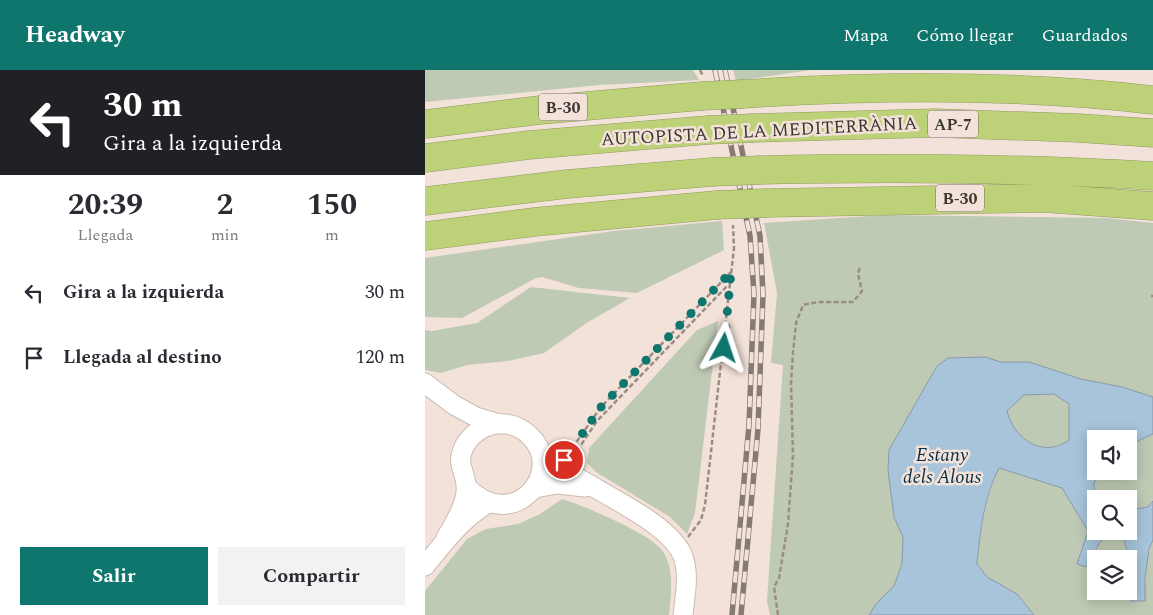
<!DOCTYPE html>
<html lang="es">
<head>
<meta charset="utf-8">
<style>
	body { margin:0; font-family:Spectral,serif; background:#f2f2f3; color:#2b2b33; height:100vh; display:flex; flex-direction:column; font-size:19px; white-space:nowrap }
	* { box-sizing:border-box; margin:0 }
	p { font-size:16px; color:#7c7c81 }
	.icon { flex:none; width:28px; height:28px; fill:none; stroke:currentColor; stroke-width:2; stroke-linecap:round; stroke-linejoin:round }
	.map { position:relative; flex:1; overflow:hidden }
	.panel { display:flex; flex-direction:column; background:#fff; width:425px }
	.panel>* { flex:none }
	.top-card { background:#202124; color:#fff; overflow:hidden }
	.controls { position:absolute; left:662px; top:360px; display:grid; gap:10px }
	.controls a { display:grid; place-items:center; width:50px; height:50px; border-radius:0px; background:#fff; box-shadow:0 2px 12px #0003; font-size:25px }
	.pin { position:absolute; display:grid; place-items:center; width:42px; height:42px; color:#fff; margin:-21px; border:2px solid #fff; border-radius:50%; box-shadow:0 1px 5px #0007 }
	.me { position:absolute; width:55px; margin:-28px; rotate:5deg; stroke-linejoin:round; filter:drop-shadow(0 0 4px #0008) }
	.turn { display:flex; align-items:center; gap:18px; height:105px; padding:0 20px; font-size:22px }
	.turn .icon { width:65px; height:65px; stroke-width:2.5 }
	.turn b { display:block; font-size:35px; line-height:42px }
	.eta { display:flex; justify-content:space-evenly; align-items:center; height:85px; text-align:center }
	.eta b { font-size:30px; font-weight:700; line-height:35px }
	.action { display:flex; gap:10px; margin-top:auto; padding:10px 20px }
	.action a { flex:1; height:58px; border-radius:0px; background:#0f766e; color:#fff; font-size:20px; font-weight:700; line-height:58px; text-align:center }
	.action a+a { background:#f2f2f3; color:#2b2b33 }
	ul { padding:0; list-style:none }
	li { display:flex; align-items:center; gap:15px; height:65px; padding:0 20px }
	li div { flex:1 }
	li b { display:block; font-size:19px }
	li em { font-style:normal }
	header { display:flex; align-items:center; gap:30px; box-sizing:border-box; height:70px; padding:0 25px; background:#0f766e; color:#fff }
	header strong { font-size:24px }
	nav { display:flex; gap:28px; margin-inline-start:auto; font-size:18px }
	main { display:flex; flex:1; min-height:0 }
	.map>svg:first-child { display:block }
	.green { fill:#becab4 }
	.water { fill:#a7c4da; stroke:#8799a8; fill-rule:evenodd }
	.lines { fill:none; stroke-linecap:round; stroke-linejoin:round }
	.minor-casing { stroke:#cbbbb1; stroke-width:21 }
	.highway-casing { stroke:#909b60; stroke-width:29 }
	.path { stroke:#998d86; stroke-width:2.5; stroke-dasharray:5 2.5; stroke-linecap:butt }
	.minor { stroke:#fff; stroke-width:19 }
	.highway { stroke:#bdd278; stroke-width:28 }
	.rail-casing { stroke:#857a74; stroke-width:5.5 }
	.rail { stroke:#f3e2d9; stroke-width:4; stroke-dasharray:11; stroke-linecap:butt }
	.highway-bridge-casing { stroke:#909b60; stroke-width:29; stroke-linecap:butt }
	.highway-bridge { stroke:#bdd278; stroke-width:28 }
	.route { stroke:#0f766e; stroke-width:9; stroke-dasharray:0 16.2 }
	.labels { text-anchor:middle; stroke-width:5; stroke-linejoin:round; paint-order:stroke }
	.shield { fill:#f3e2d9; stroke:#746a64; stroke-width:1 }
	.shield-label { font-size:16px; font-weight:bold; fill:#3d3632 }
	.street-label { font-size:18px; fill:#3d3632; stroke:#f3e2d9 }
	.water-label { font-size:19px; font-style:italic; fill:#082f46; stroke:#f3e2d9 }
</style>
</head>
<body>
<header>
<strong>Headway</strong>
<nav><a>Mapa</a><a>Cómo llegar</a><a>Guardados</a></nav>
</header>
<main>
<section class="panel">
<div class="top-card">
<div class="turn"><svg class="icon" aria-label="left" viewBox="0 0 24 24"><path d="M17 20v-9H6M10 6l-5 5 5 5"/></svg><div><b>30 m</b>Gira a la izquierda</div></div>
</div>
<div class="eta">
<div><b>20:39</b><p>Llegada</p></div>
<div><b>2</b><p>min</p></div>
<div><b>150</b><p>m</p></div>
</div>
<ul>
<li><svg class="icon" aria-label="left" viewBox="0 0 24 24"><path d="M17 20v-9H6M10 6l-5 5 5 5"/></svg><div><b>Gira a la izquierda</b></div><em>30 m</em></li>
<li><svg class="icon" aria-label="arrive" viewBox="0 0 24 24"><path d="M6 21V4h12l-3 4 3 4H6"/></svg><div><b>Llegada al destino</b></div><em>120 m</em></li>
</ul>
<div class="action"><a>Salir</a><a>Compartir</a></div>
</section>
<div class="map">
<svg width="728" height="545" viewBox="0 0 728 545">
	<rect width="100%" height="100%" fill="#f3e2d9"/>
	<path class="green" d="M0,0H268L274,10L174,15L0,32Z
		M308,0H386L311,11Z
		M460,145L681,148L728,153V327L697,317L657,309L604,292H576L560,287L523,288L512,296L464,380L463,400L469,447L478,467L477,494L469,516L451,534L444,545H345L342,531L358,295L346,293L352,223L339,153Z
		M297,151L299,180L212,223L154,218L117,207L111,208L37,248L0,247V188L189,161Z
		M106,217L205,228L163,252L119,283L83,291L42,295L16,303L0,300V260L7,261L52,253Z
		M293,251L270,443L262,464L245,447L171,402L162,393L164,378L272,260Z
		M629,324L644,334V370C617,388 589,369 582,341L599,325Z
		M728,364V431L723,437L704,440V429L671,430L669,413L675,401H704V375Z
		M574,398L637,418L663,461L654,487L669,486L675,472L684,465L699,470L707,498L704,512V489H671V521H703L707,531H720C720,511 720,489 728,470V545H609L592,524L562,507L552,494C555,460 560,429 574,398Z
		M137,429C158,435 225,464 237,480C250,498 246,525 244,545H0V521L42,469L61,459L93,454L115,444Z"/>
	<path class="water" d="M560,287L576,292H604L656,309L697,317L728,327V364L704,375V369H671V401H675L669,413L671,461H704V440L723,437L728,431V470L724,479L720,507V531H706L703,521L707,498L699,470L684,465L675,472L661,497L652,494L663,461L637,418L574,398C559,427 555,461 552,494L562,507L592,524L609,545H444L451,534L469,516L477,494L478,467L469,447L463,400L464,380L512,296L523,288ZM629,324L644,334V370C618,389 589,369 582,341L599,325Z"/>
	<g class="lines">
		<defs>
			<path id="minor" d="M0,313L29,335L51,347L75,354
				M115,381C150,415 239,445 257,484C265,502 260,526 258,545
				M110,418L132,414L160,417
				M21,468C29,454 43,432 41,415C40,399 30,394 40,375C47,363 61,354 74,354C86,353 97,358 105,366C142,402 87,466 41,416
				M0,496C19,472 37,449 63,433"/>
			<path id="highway" d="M318,24C456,15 591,14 728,30
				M0,54L115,40L277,26
				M328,58L510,53L653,58L728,63
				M0,88L104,75L283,60
				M336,100C467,97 597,98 728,106
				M0,131L142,114L287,102
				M342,133L618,128L728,136
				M0,166L109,152L292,135"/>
		</defs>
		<use href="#minor" class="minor-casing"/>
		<use href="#highway" class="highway-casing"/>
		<path class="path" d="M275,0L278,6
			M726,226H728
			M143,384L176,337L306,202
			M148,387L172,351L303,215
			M263,467L276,450L280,435L309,178L308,155
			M353,545L349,517L354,508L363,454L368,385L366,313L368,283L371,253L378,235L393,232H428L437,221L433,204L435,196"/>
		<use href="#minor" class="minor"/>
		<use href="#highway" class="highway"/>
		<defs>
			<path id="rail" d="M290,0L325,166L329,224L324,355L307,545
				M300,0L335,166L338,225L333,359L316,545"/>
		</defs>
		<use href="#rail" class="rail-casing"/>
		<use href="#rail" class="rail"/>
		<defs>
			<path id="highway-bridge" d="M277,26L318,24
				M283,60L328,58
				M287,102L336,100
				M292,135L342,133"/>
		</defs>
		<use href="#highway-bridge" class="highway-bridge-casing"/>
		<use href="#highway-bridge" class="highway-bridge"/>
	</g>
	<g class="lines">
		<path class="route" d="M139,390L176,337L306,202L299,278"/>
	</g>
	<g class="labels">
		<g class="shield">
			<rect x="114" y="23.5" width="48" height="27" rx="4"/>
			<rect x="503" y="40.5" width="50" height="27" rx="4"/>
			<rect x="511" y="114.5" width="48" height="27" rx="4"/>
		</g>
		<g class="shield-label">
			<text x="138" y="43">B-30</text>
			<text x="528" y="60">AP-7</text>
			<text x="535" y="134">B-30</text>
		</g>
		<g class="street-label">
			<text transform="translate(334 61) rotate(-3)" y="6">AUTOPISTA DE LA MEDITERRÀNIA</text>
		</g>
		<g class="water-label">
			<text x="517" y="391">Estany<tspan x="517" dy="22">dels Alous</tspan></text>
		</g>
	</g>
</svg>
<div class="controls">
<a><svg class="icon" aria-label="sound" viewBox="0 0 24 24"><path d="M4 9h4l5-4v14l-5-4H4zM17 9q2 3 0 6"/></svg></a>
<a><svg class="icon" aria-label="search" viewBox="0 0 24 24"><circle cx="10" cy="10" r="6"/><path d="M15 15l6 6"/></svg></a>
<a><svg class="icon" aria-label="layers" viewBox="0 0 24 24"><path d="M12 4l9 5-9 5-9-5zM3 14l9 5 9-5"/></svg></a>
</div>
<div class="pin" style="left:139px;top:390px;background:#d93025"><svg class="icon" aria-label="arrive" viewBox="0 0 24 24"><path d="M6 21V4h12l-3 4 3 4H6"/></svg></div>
<svg class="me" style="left:299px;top:278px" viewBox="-20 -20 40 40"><path d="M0-17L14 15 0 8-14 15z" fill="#0f766e" stroke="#fff" stroke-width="4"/></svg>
</div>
</main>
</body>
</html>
